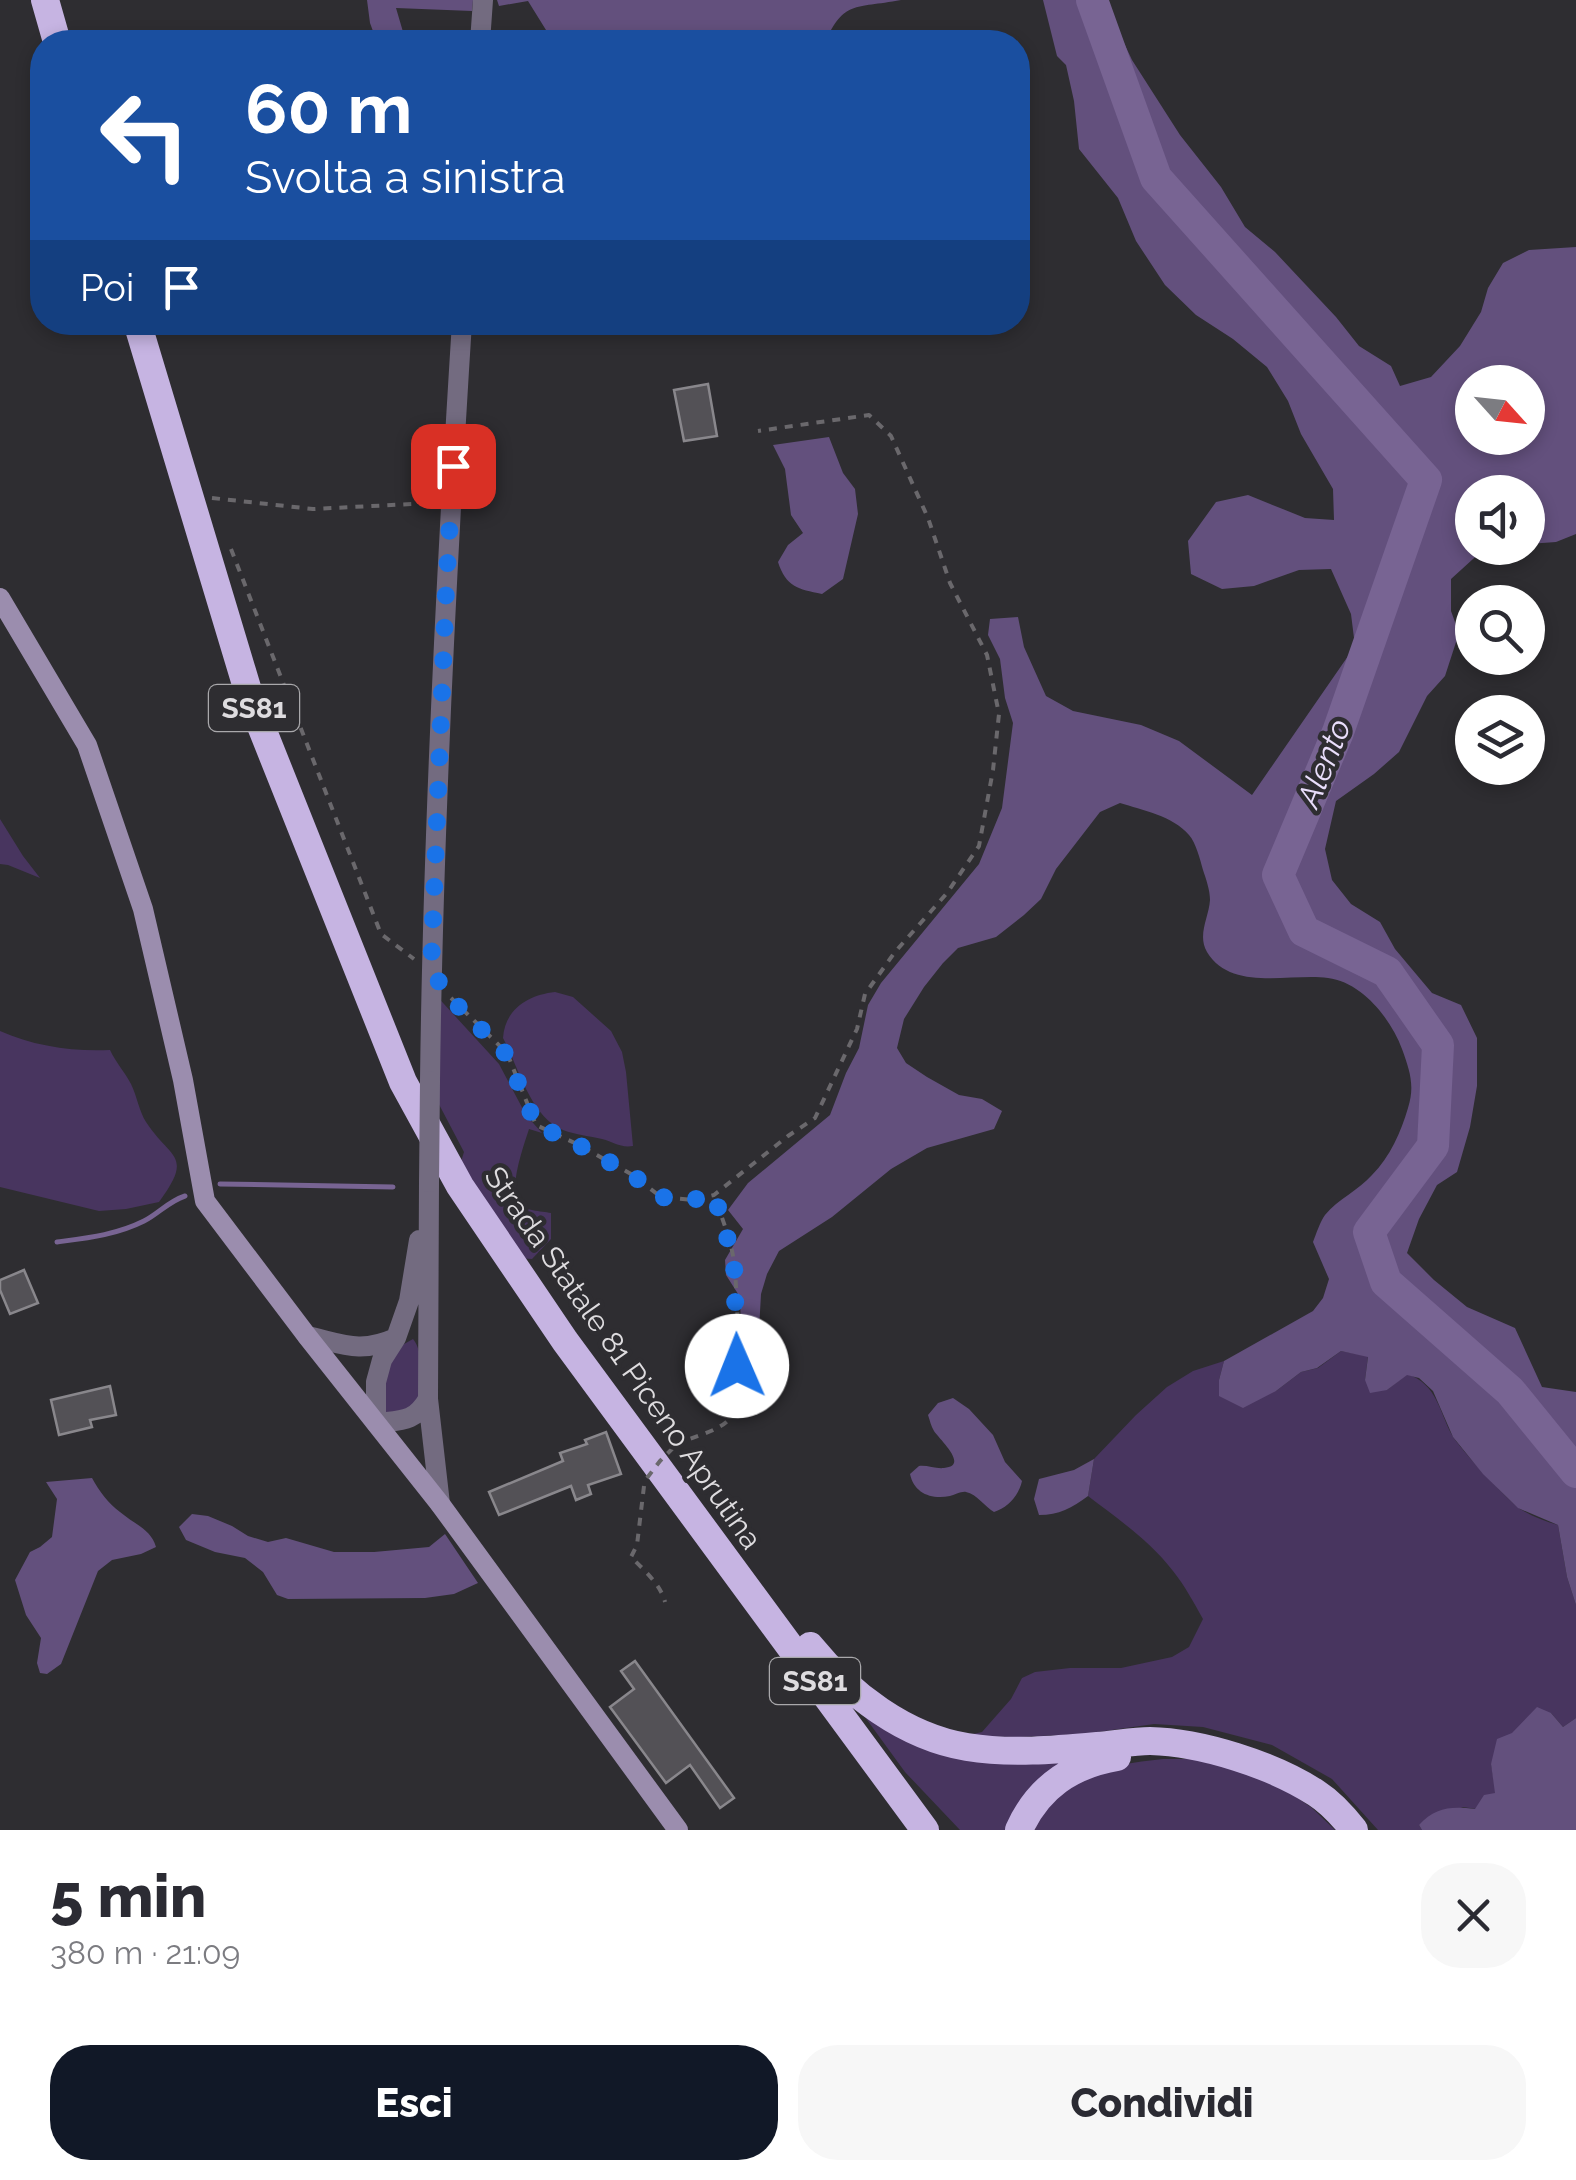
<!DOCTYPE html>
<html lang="it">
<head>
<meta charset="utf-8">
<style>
	body { margin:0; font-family:Raleway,sans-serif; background:#f7f7f7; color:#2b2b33; height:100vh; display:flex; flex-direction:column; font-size:38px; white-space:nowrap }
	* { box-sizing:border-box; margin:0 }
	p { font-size:32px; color:#7c7c81 }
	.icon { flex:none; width:55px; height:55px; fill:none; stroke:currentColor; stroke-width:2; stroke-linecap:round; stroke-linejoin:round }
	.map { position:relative; height:1830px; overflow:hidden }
	.drawer { display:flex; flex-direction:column; background:#fff; flex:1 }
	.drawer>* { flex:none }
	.banner { position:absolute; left:30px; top:30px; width:1000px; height:305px; border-radius:40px; box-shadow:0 5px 15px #0003; background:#1a4fa0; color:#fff; overflow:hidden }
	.needle { width:65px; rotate:117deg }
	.tools { position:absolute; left:1455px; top:365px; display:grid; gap:20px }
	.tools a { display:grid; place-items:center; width:90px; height:90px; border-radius:50%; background:#fff; box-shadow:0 5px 15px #0003; font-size:50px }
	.pin { position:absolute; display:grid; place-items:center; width:85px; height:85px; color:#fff; margin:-42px; border-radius:20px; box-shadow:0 5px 15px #0006 }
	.me { position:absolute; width:110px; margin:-55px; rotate:359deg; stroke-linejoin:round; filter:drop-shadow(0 0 8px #0008) }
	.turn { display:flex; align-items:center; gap:35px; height:210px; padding:0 50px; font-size:45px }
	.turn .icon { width:130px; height:130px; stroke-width:2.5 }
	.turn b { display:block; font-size:70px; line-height:85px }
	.then { display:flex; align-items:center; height:95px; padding:0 50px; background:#0003; gap:20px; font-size:38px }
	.round { display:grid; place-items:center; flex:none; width:105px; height:105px; border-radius:40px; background:#f7f7f7 }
	.headline { display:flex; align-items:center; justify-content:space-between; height:170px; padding:0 50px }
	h1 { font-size:60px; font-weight:800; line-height:75px }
	.action { display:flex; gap:20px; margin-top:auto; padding:20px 50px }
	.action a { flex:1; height:115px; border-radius:40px; background:#111827; color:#fff; font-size:40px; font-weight:800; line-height:115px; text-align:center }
	.action a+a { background:#f7f7f7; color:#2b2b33 }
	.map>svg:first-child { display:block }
	.green { fill:#48355f }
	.forest { fill:#63507d; fill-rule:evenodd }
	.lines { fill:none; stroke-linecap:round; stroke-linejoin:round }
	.stream { stroke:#786493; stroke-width:5 }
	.river { stroke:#786493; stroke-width:32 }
	.building { fill:#535156; stroke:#89878c; stroke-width:2.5 }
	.path { stroke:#6a686c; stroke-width:4; stroke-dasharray:8 8; stroke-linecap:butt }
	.tertiary { stroke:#736b80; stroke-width:20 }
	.secondary { stroke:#9b8dae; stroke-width:20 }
	.trunk { stroke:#c6b4e2; stroke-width:28 }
	.path-bridge { stroke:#6a686c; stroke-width:4; stroke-dasharray:8 8; stroke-linecap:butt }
	.tertiary-bridge { stroke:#736b80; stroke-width:20 }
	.route { stroke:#1a73e8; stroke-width:18; stroke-dasharray:0 32.4 }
	.labels { text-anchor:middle; stroke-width:9; stroke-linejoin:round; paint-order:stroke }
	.shield { fill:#2e2d31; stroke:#a9a8ab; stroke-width:2.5 }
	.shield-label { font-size:28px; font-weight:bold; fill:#dedcdf }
	.street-label { font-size:30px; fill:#dedcdf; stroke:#2e2d31 }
	.water-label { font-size:32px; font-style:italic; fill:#e9defb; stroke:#2e2d31 }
</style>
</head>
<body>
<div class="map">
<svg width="1576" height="1830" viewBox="0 0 1576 1830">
	<rect width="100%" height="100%" fill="#2e2d31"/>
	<path class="green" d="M0,819L23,856L40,878L8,865L0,864Z
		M433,992L499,1064L526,1115L542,1133L529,1129C524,1145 508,1188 519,1203C524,1211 541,1211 551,1213V1239L532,1259L518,1258L459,1168L464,1152L432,1091Z
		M555,992L573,997L611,1031L622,1052L626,1072L633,1146C620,1148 614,1142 602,1139C590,1136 576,1135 563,1130C530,1116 519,1068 503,1038C505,1009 528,995 555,992Z
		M0,1031C33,1046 74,1052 110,1050C116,1063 125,1072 131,1084C137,1096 139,1111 146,1122C171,1160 194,1154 159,1202L126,1209L99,1211L0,1187Z
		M413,1339C424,1351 426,1396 412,1409C407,1413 396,1415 389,1418L379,1404L380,1391L397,1348Z
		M1341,1351L1368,1356L1365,1380L1387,1390L1407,1374C1437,1384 1439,1411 1452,1435C1459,1448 1510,1503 1522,1510C1533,1517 1545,1521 1558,1525L1567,1577L1576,1605V1718L1563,1727L1551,1713C1513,1727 1513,1732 1491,1764L1496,1793L1476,1809L1463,1807L1419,1825L1422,1830H1378L1332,1779L1272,1745L1203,1727L1154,1724L1084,1734L1020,1737L964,1736L982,1732L1011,1699L1022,1678L1035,1672L1070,1668H1121L1172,1657L1189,1647L1203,1619C1194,1603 1185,1586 1173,1571C1150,1541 1118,1519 1088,1496L1094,1459L1136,1415L1167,1387L1193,1371L1224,1361L1219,1380L1276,1391L1301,1372L1318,1368Z
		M862,1713L1064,1762L1008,1830H960L905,1772Z
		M1163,1759H1201L1276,1783L1312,1808L1335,1830H1035C1050,1775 1114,1764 1163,1759Z"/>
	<path class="forest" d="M367,0H473L472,11L396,8L406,42H377L370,23Z
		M497,0H901C853,9 845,0 825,42H547L546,30L528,1L499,6Z
		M1043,0H1107L1108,9L1132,60L1180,135L1221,187L1245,227L1275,252L1336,317L1359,346L1391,366L1400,386L1431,377L1460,346L1481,312L1488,288L1503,263L1529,250L1576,247V534L1556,542L1528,544V492H1472V548H1494L1484,549L1451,579V611L1459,633L1445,676L1427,696L1399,752L1374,774L1336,801L1325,849L1332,880L1351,904L1380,922L1395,949L1432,993L1461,1005L1477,1038V1086L1470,1127L1457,1172L1437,1185L1419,1219L1407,1253L1434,1280L1467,1307L1515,1328L1542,1387L1576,1392V1605L1567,1577L1558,1525L1518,1508L1483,1474L1453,1437L1433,1391L1419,1378L1407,1375L1387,1390L1370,1393L1365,1380L1368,1357L1341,1351L1317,1368L1301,1372L1276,1391L1243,1408L1219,1396V1380L1224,1361L1313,1311L1323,1298L1329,1279L1313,1242C1316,1234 1320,1222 1325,1215C1338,1199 1359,1190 1372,1175C1390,1157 1401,1132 1408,1108C1415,1086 1410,1071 1402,1049C1391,1019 1362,982 1328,978C1290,973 1231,992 1207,952C1197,935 1209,917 1210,900C1210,890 1206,879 1203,870C1200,859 1196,843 1189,835C1173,816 1142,810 1120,803L1100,812L1056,869L1041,899L1024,915L996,937L958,948L943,963L924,987L904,1019L897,1048L906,1063L927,1077L959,1095L982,1099L1002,1111L994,1129L927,1148L891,1169L832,1217L779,1251L767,1274L761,1294L759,1330L750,1344L741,1328L740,1297L726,1275L725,1260L743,1229L728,1210L748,1183L830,1115L846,1073L859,1048L868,1005L881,983L979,864L1002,808L1013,723L1005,698L1000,659L988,635L990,619L1018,617L1024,647L1046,696L1073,711L1141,725L1179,741L1252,795L1355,646L1351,614L1331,569L1299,570L1254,586L1222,589L1191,574L1188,541L1216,502L1248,495L1305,518L1334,520L1333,489L1301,434L1288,401L1267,367L1233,339L1196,315L1165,285L1136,241L1118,198L1079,149L1074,101L1066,65L1057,56ZM1472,382H1528V438H1472Z
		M829,437L843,473L855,489L858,514L843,579L822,594C798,589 786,587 778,562L788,545L803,533L791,515L785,469L773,445Z
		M953,1398L969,1409L993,1435L1005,1462L1022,1481C1019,1495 1008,1508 994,1512C985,1507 977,1494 966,1492C962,1491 954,1495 950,1496C931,1500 914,1493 910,1474L919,1466C927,1465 936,1469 944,1468C970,1466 939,1439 934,1431C931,1426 930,1421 928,1415L938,1403Z
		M1094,1459L1088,1496C1072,1508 1059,1515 1039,1515L1034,1499L1039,1479L1074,1470Z
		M92,1478C99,1491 108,1503 120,1512C134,1524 151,1529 156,1547L141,1554L112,1560L98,1571L61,1664L47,1674L40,1673L37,1663L41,1638L26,1615L15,1580L30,1552L40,1547L52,1537L57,1499L46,1482Z
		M192,1514L208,1516L232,1526L248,1536L268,1542L286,1538L334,1552H374L429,1547L445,1534L478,1583L454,1594L425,1598L288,1599L277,1595L263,1572L245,1558L215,1552L186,1540L179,1527Z
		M1537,1707L1551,1713L1563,1727L1576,1718V1830H1422L1419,1825C1435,1807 1452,1806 1475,1809L1484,1795L1495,1793L1491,1764L1497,1739L1512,1733Z"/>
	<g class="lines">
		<path class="stream" d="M220,1184L393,1187
			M57,1242C87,1238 116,1235 144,1221C158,1214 169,1201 185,1196"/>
		<path class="river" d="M1092,0L1156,178L1426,480L1338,732L1278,875L1304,931L1387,972L1438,1045L1433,1146L1369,1232L1386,1282L1510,1391L1576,1472"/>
	</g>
	<path class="building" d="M708,384L717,436L684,441L674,390Z
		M24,1270L38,1303L10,1314L0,1290V1280Z
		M110,1386L116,1415L90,1420L92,1427L59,1435L51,1400Z
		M606,1432L621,1474L588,1485L591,1494L576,1500L571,1486L499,1515L489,1492L563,1461L560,1453L587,1444L585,1440Z
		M635,1661L734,1798L720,1808L690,1765L666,1783L610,1707L634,1689L621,1671Z"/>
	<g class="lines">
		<path class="path" d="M212,498L313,509L431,503
			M231,549L381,934L414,959
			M451,998L507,1053L536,1125L577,1144L631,1174L661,1197L693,1200L714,1195L788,1136L815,1118L857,1029L865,994L895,952L947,893L979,846L993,770L999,714L987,655L950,583L928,518L891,436L869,415L758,431
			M676,1445C692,1436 720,1432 731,1417C743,1402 737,1286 734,1262C731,1239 721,1216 714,1195
			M644,1486L637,1545L631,1557C644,1570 661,1585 665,1602"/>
		<path class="tertiary" d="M480,42L483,0
			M430,1081C433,828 446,575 462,322
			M429,1182L428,1399L440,1504
			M419,1240L409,1301L396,1338L382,1360L376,1382V1423C401,1420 414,1423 428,1399
			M307,1336C343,1344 360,1354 396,1338"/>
		<path class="secondary" d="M0,598L87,745L143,909L183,1080L205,1201L307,1336L440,1504L678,1830"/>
		<path class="trunk" d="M45,0L57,42
			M137,322L251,701L403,1082L460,1186L565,1341L925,1830
			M810,1646C849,1694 905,1737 967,1747C1010,1754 1054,1750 1097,1746C1114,1745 1132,1741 1150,1741C1201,1742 1273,1765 1316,1793C1330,1802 1343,1816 1354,1830
			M1019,1830C1038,1787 1071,1765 1117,1757"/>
		<path class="path-bridge" d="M647,1478L660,1461L676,1445"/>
		<path class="tertiary-bridge" d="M429,1182L430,1081"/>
	</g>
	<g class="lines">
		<path class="route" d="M453,466L446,591L431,971L455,1003L506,1054L536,1125L577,1144L631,1174L661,1197L692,1200L714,1194L734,1260L737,1366"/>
	</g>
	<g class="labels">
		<g class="shield">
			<rect x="209" y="685" width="90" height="46" rx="8"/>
			<rect x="770" y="1658" width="90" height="46" rx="8"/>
		</g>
		<g class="shield-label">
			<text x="254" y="718">SS81</text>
			<text x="815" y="1691">SS81</text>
		</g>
		<g class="street-label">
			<text transform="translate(623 1358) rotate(55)" y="10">Strada Statale 81 Piceno Aprutina</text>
		</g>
		<g class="water-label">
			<text transform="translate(1324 763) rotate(-68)" y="11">Alento</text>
		</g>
	</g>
</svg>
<div class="tools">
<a><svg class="needle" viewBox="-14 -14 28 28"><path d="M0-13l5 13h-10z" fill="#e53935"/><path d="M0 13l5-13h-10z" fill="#7c7c81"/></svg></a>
<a><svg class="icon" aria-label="sound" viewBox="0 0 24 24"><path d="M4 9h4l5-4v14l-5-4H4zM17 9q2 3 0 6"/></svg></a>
<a><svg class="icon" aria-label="search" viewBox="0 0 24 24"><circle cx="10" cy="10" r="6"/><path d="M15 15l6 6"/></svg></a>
<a><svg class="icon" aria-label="layers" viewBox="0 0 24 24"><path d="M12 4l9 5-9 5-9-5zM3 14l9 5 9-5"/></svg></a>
</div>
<div class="pin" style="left:453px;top:466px;background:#d93025"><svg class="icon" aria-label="arrive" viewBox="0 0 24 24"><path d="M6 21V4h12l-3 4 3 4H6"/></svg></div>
<svg class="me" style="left:737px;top:1366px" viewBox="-20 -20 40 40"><circle r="19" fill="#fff"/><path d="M0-13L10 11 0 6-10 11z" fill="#1a73e8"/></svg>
<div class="banner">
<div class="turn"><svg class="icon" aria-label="left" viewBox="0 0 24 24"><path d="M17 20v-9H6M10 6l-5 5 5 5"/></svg><div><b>60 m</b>Svolta a sinistra</div></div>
<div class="then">Poi<svg class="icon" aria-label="arrive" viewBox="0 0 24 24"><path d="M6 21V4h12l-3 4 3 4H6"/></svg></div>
</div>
</div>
<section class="drawer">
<div class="headline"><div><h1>5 min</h1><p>380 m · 21:09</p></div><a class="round"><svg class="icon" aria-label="close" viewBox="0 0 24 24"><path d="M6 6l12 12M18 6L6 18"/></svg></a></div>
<div class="action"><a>Esci</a><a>Condividi</a></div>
</section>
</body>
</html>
